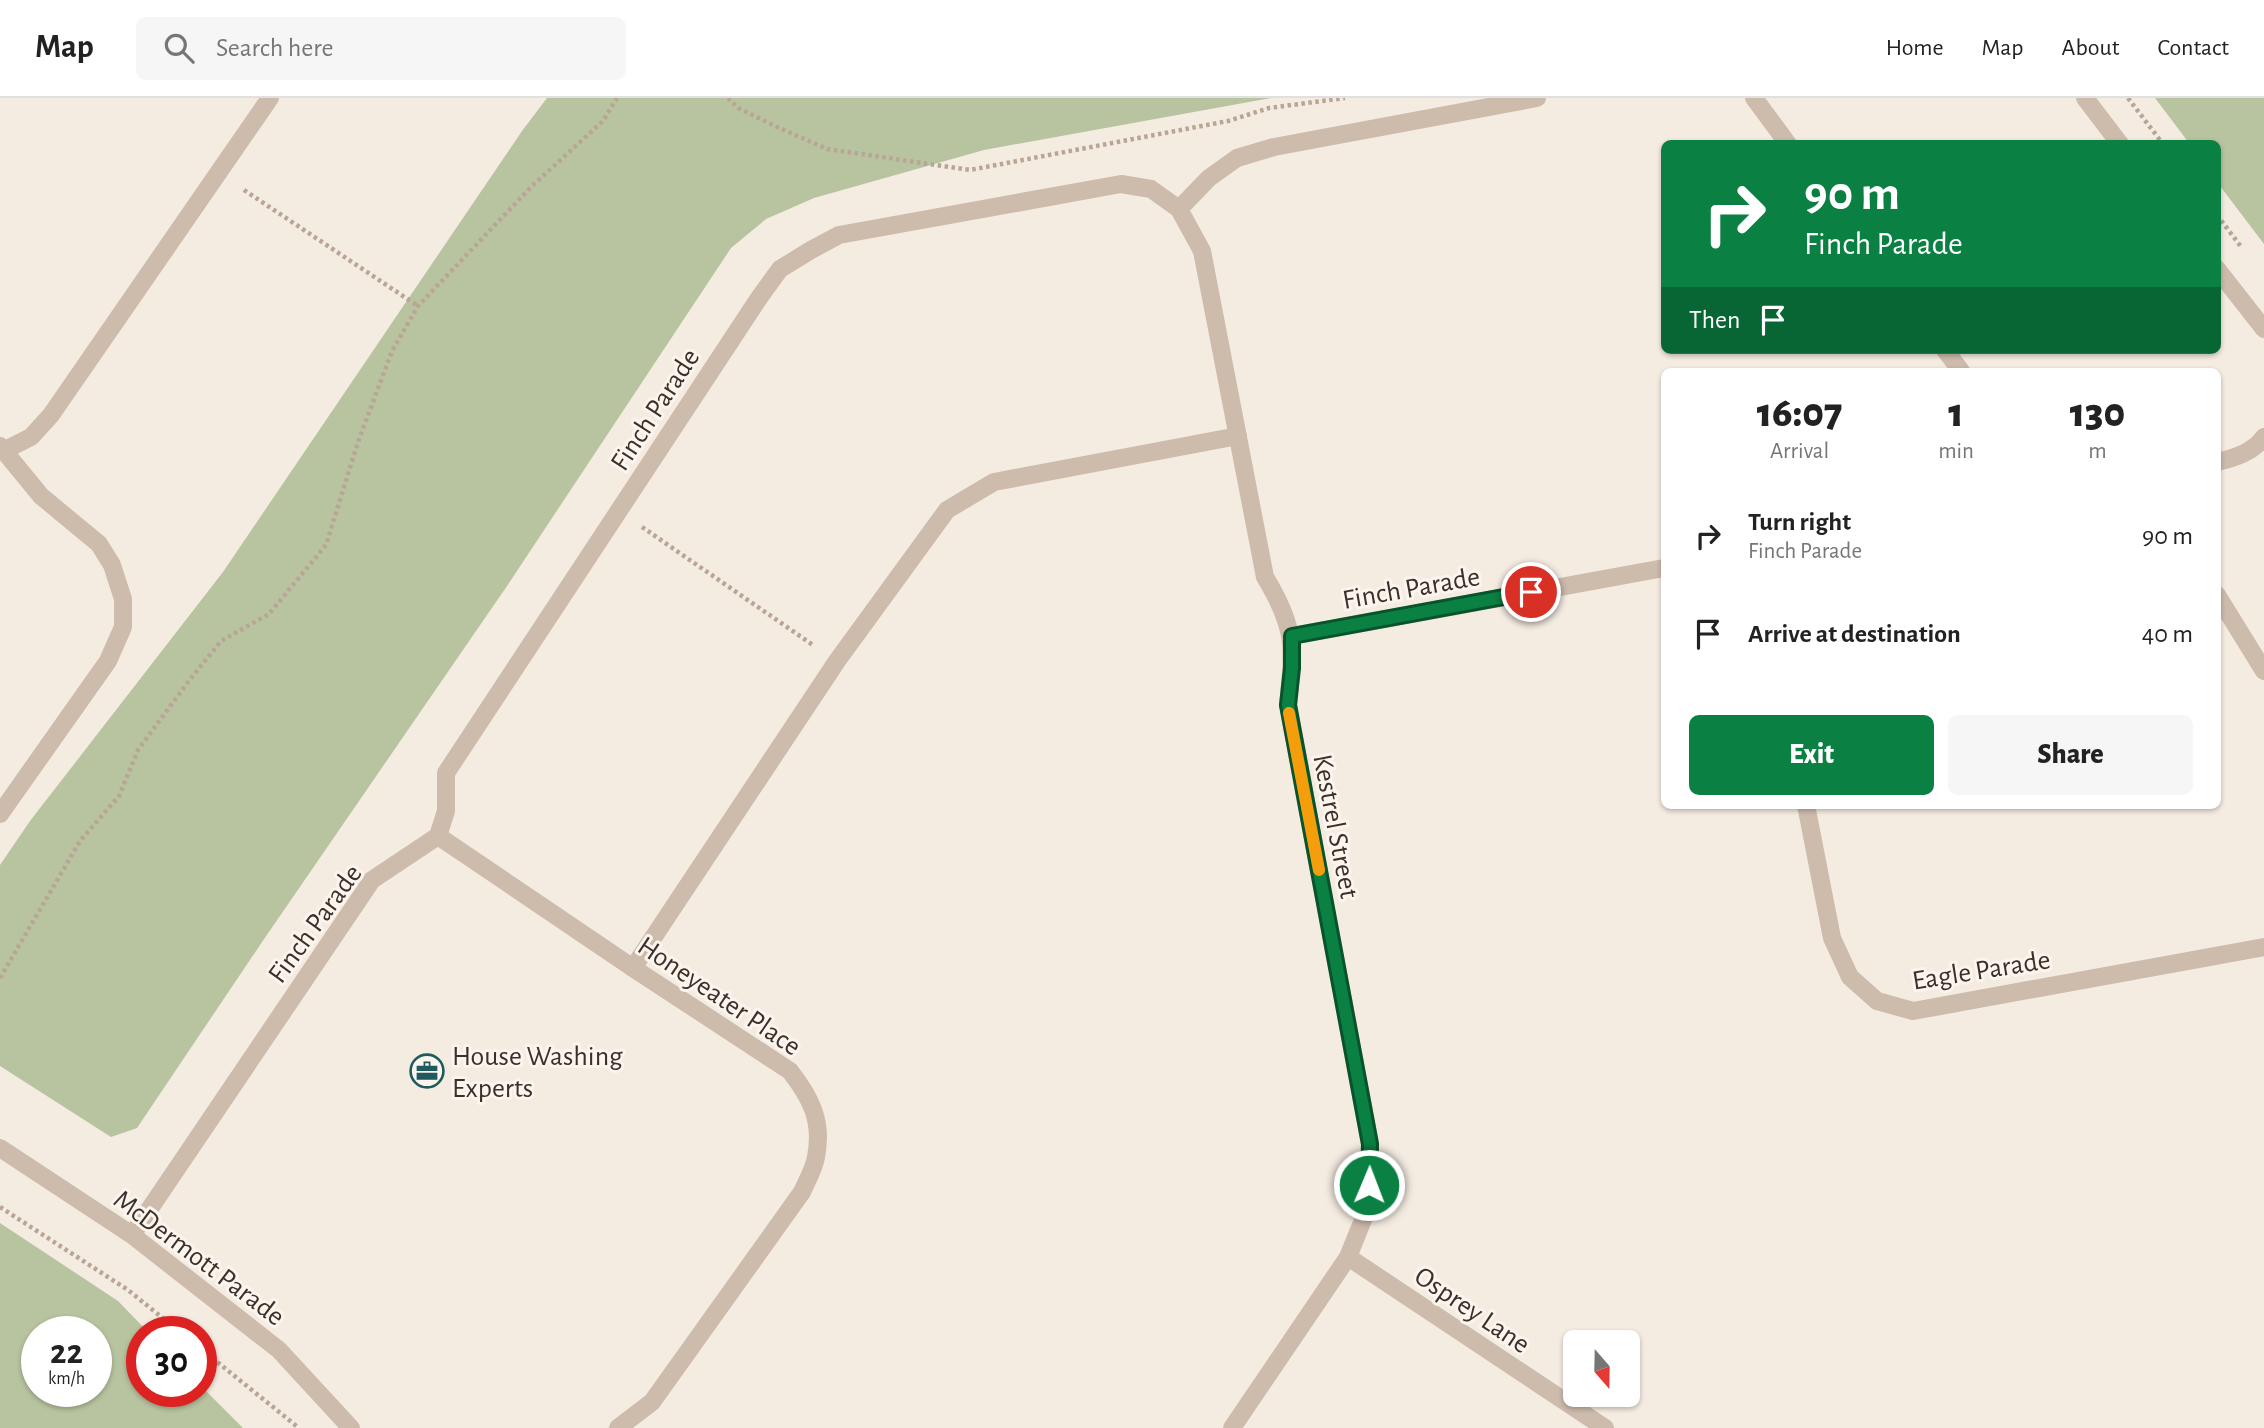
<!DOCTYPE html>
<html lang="en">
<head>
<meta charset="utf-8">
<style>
	body { margin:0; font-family:"Alegreya Sans",sans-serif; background:#f6f6f6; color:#222; height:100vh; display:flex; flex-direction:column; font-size:26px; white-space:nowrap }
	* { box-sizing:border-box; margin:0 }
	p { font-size:23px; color:#767676 }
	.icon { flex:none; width:38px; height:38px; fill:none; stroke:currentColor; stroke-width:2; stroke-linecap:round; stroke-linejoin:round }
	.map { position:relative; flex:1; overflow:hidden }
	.side { position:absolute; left:1661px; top:270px; width:560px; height:441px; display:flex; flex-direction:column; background:#fff; border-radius:10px; box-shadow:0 2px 5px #0004 }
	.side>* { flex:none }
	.top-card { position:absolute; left:1661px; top:42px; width:560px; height:214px; border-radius:10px; box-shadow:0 2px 5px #0004; background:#0b8043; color:#fff; overflow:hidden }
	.needle { width:46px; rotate:160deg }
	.fabs { position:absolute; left:1563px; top:1232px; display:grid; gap:14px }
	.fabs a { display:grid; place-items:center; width:77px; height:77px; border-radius:10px; background:#fff; box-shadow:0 2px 5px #0004; font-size:35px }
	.speed { position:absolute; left:21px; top:1218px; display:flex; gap:14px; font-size:35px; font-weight:700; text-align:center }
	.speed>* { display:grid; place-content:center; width:91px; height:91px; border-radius:50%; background:#fff; box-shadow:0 2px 5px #0004; line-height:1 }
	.speed small { font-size:18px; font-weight:400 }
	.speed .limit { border:10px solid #d22; background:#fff; color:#111 }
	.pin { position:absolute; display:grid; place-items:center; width:60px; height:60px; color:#fff; margin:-30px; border:4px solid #fff; border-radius:50%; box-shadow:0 2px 7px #0007 }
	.me { position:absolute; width:77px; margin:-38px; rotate:1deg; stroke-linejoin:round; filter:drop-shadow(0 0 5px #0008) }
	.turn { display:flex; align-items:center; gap:24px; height:147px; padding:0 28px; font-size:32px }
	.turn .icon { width:91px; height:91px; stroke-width:2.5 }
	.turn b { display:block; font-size:49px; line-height:60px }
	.then { display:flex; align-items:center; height:66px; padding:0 28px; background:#0003; gap:14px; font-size:26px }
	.eta { display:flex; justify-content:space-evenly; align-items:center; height:119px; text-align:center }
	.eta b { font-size:42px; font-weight:800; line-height:49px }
	.primary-button { display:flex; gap:14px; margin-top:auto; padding:14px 28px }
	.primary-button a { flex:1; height:80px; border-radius:10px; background:#0b8043; color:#fff; font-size:28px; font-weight:800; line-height:80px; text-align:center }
	.primary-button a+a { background:#f6f6f6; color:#222 }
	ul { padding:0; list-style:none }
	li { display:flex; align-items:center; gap:21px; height:98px; padding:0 28px }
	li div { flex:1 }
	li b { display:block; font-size:26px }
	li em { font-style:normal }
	header { display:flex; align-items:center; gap:42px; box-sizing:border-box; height:98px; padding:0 35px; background:#fff; border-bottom:2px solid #e0e0e0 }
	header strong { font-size:33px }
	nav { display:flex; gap:38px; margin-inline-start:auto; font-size:24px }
	.search { width:490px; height:63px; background:#f6f6f6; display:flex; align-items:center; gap:18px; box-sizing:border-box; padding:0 24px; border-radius:10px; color:#767676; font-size:26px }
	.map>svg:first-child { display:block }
	.green { fill:#b8c4a0; fill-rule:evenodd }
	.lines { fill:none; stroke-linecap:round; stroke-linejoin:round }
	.path { stroke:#b9a596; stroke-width:4.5; stroke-dasharray:3.5 3.5; stroke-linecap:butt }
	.lane { stroke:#cdbbac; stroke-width:18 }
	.street { stroke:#cdbbac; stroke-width:18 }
	.route-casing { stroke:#07532c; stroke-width:18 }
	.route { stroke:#0b8043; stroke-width:12 }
	.slow { stroke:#f59e0b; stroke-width:12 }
	.labels { text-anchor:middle; stroke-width:6; stroke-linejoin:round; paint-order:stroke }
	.street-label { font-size:28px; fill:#3b302b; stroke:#fbf5ee }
	.poi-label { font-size:28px; fill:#3b302b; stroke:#fbf5ee; text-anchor:start }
</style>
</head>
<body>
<header>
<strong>Map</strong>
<div class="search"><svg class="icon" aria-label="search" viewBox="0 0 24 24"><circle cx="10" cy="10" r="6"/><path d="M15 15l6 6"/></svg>Search here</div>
<nav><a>Home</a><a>Map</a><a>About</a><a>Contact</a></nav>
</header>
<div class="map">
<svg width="2264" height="1330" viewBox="0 0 2264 1330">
	<rect width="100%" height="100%" fill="#f4ebe1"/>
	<path class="green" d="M547,0H1271L984,52L814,100L766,121L731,150L507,488L262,844L137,1030L111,1039L0,968V767L30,723L223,474L522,33Z
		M2155,0H2264V146L2217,84V46L2189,45Z
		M0,1125L118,1203L148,1234H142V1293H201V1288L243,1330H0ZM37,1234H96V1293H37Z"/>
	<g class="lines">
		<path class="path" d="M728,0L738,10L775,28L827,51L970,72L1228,23L1269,10L1345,0
			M2128,0L2163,46
			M244,92L418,208
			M2217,117L2242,150
			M642,429L813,547
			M0,880L80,743L119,698L138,652L188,584L221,543L269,516L326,447L358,344L392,253L418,208L532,88L603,23L617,0
			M0,1109L128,1192L180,1234
			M201,1251L299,1330"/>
		<path class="lane" d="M1754,0L1788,46
			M1945,252L1961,273
			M3,353L31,339L51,317L270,0
			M2217,497L2264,573
			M633,870L837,563L947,412L994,384L1238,338"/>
		<path class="street" d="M2085,0L2120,46
			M1179,111L1209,80L1237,60L1274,49L1537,0
			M2217,171L2264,231
			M0,348L41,398L99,446L112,467L123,501V529L108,563L0,716
			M2217,364C2235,360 2253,354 2264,339
			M1292,538L1664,470
			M1806,707L1832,840L1850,879L1877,903L1913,913L2264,849
			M438,738L633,870L790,973C811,1000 823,1023 816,1059C814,1071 807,1083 802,1094L652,1304L618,1330
			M0,1050L132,1137L279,1252L351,1330
			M132,1137L372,782L438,738L446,713V675L759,200L780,171L811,152L839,137L1121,86L1151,91L1179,111L1202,153L1265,479C1296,530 1294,549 1288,607L1370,1046L1369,1107L1348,1159L1232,1330
			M1348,1159L1605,1330"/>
	</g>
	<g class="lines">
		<defs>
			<path id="route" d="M1369,1087L1370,1046L1288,607L1292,570V538L1531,494"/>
		</defs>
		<use href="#route" class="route-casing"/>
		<use href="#route" class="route"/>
		<path class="slow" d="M1289,615L1319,772"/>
	</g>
	<defs>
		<symbol id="office-ring" viewBox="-11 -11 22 22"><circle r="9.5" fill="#fbf5ee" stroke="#1f5a5e" stroke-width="1.5"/><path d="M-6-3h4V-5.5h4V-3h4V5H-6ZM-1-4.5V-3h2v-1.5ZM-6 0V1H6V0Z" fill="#1f5a5e"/></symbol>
	</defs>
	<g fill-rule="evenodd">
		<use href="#office-ring" x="408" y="954" width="38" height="38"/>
	</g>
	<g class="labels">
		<g class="street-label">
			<text transform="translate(654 311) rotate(-57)" y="10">Finch Parade</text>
			<text transform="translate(1411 489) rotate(-10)" y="10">Finch Parade</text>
			<text transform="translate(1337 728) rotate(79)" y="10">Kestrel Street</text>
			<text transform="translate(314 825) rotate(-54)" y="10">Finch Parade</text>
			<text transform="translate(1981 871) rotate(-9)" y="10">Eagle Parade</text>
			<text transform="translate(720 897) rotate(34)" y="10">Honeyeater Place</text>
			<text transform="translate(200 1159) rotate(37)" y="10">McDermott Parade</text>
			<text transform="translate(1473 1211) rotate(34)" y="10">Osprey Lane</text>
		</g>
		<g class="poi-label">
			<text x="452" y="967">House Washing<tspan x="452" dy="32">Experts</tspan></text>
		</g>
	</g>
</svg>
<div class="fabs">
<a><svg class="needle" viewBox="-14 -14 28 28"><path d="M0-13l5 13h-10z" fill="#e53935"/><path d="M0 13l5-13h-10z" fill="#767676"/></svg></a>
</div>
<div class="speed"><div>22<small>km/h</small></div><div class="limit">30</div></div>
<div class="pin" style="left:1531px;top:494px;background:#d93025"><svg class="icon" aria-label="arrive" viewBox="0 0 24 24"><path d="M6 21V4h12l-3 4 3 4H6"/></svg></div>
<svg class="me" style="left:1369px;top:1087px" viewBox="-20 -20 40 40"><circle r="17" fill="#0b8043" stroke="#fff" stroke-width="3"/><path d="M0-11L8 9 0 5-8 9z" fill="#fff"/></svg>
<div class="top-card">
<div class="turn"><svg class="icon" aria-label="right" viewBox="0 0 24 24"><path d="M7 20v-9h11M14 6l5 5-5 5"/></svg><div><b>90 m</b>Finch Parade</div></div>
<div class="then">Then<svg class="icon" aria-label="arrive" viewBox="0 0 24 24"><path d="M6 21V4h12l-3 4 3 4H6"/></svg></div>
</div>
<section class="side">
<div class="eta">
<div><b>16:07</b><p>Arrival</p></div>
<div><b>1</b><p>min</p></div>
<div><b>130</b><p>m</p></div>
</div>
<ul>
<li><svg class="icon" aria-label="right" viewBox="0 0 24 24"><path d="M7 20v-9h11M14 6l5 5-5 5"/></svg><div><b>Turn right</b><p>Finch Parade</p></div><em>90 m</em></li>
<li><svg class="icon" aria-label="arrive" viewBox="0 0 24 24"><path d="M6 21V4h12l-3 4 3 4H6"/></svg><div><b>Arrive at destination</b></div><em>40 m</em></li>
</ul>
<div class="primary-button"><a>Exit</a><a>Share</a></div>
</section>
</div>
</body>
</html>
